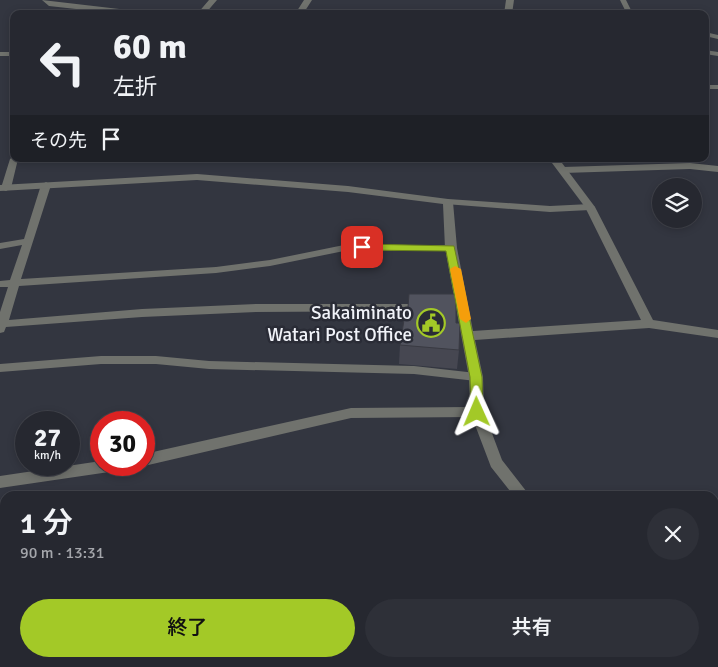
<!DOCTYPE html>
<html lang="ja">
<head>
<meta charset="utf-8">
<style>
	body { margin:0; font-family:Signika,"Noto Sans JP",sans-serif; background:#2e3038; color:#f1f3f6; height:100vh; display:flex; flex-direction:column; font-size:19px; white-space:nowrap }
	* { box-sizing:border-box; margin:0 }
	p { font-size:16px; color:#a4a6ab }
	.icon { flex:none; width:28px; height:28px; fill:none; stroke:currentColor; stroke-width:2; stroke-linecap:round; stroke-linejoin:round }
	.map { position:relative; flex:1; overflow:hidden }
	.side { position:absolute; left:0px; top:491px; width:719px; height:176px; display:flex; flex-direction:column; background:#262830; border-radius:15px 15px 0 0; box-shadow:0 2px 8px #0003,0 0 0 1px #42444c }
	.side>* { flex:none }
	.banner { position:absolute; left:10px; top:10px; width:699px; height:152px; border-radius:10px; box-shadow:0 2px 8px #0003,0 0 0 1px #42444c; background:#262830; color:#f1f3f6; overflow:hidden }
	.controls { position:absolute; left:652px; top:178px; display:grid; gap:10px }
	.controls a { display:grid; place-items:center; width:50px; height:50px; border-radius:50%; background:#262830; box-shadow:0 2px 8px #0003,0 0 0 1px #42444c; font-size:25px }
	.speed { position:absolute; left:15px; top:411px; display:flex; gap:10px; font-size:25px; font-weight:700; text-align:center }
	.speed>* { display:grid; place-content:center; width:65px; height:65px; border-radius:50%; background:#262830; box-shadow:0 2px 8px #0003,0 0 0 1px #42444c; line-height:1 }
	.speed small { font-size:12px; font-weight:400 }
	.speed .limit { border:8px solid #d22; background:#fff; color:#111 }
	.pin { position:absolute; display:grid; place-items:center; width:42px; height:42px; color:#fff; margin:-21px; border-radius:10px; box-shadow:0 2px 8px #0006 }
	.me { position:absolute; width:55px; margin:-28px; rotate:359deg; stroke-linejoin:round; filter:drop-shadow(0 0 4px #0008) }
	.turn { display:flex; align-items:center; gap:18px; height:105px; padding:0 20px; font-size:22px }
	.turn .icon { width:65px; height:65px; stroke-width:2.5 }
	.turn b { display:block; font-size:35px; line-height:42px }
	.then { display:flex; align-items:center; height:48px; padding:0 20px; background:#0003; gap:10px; font-size:19px }
	.round { display:grid; place-items:center; flex:none; width:52px; height:52px; border-radius:26px; background:#2e3038 }
	.headline { display:flex; align-items:center; justify-content:space-between; height:85px; padding:0 20px }
	h1 { font-size:30px; font-weight:600; line-height:38px }
	.button { display:flex; gap:10px; margin-top:auto; padding:10px 20px }
	.button a { flex:1; height:58px; border-radius:30px; background:#a3c927; color:#111; font-size:20px; font-weight:600; line-height:58px; text-align:center }
	.button a+a { background:#2e3038; color:#f1f3f6 }
	.map>svg:first-child { display:block }
	.lines { fill:none; stroke-linecap:round; stroke-linejoin:round }
	.lane { fill:#70726d; fill-rule:evenodd }
	.street { fill:#70726d; fill-rule:evenodd }
	.wall { fill:#464751 }
	.building { fill:#51535e; stroke:#393a42 }
	.route { fill:#a3c927; stroke:#6a8319 }
	.slow { fill:#f59e0b }
	.labels { text-anchor:middle; stroke-width:5; stroke-linejoin:round; paint-order:stroke }
	.poi-label { font-size:19px; fill:#f1f3f9; stroke:#2a2c36; text-anchor:end }
</style>
</head>
<body>
<div class="map">
<svg width="718" height="667" viewBox="0 0 718 667">
	<rect width="100%" height="100%" fill="#333640"/>
	<g class="lines">
		<path class="lane" d="M620,0H626L633,14H627Z
			M84,7L89,8L84,14H77Z
			M705,32L718,35V39L705,36Z
			M705,50L718,52V56L705,54Z
			M0,52H14V56H0Z
			M705,85H718V89H705Z
			M14,156V159H18L11,188L6,191L3,190L1,188L10,159Z
			M690,163L718,166V172L690,169L563,173L559,170L563,167Z
			M46,182L51,185L21,279L216,267L270,260L344,245H451L456,248L451,251H344L270,266L216,273L19,286L9,320L142,309L256,304H428L429,307L428,310L424,311L256,312L142,317L6,327L4,332L0,333V312L8,287H0V281L10,280L22,245L0,249V243L24,239L41,185Z
			M448,199L550,206L590,204L595,207L590,210L550,212L445,204V200Z
			M101,356H156L209,361L414,366L476,373L480,374L482,377L480,380L476,381L414,374L209,369L156,364H101L0,372V364Z
			M718,498V510L714,511V499Z
			M130,662H159L157,667H128Z"/>
		<path class="street" d="M42,0L145,12L149,14H121L49,6Z
			M209,0H217L205,14H197Z
			M304,0H312L303,14H295Z
			M506,0H514L512,14H504Z
			M549,159H559L595,207L653,320L718,330V338L649,328L475,340L483,377L484,412L502,460L530,496H514L491,467L472,417L351,418L144,466L141,465H144V454L351,408L470,407L469,377L445,248L443,204L348,192L197,180L0,191V185L197,174L348,186L448,199L453,202L457,248L473,331L641,320L585,207Z
			M101,461V465H123L121,469L116,471L0,488V476Z
			M645,662H664L666,667H647Z"/>
	</g>
	<path class="wall" d="M407,320L456,323L459,350L457,369L399,364L400,345Z"/>
	<path class="building" d="M409,294H456V323H460L459,350L400,345L404,320H407Z"/>
	<path class="route" d="M362,244L454,246L482,377L483,412L481,415H472L471,412L470,377L446,251L359,250V245Z"/>
	<path class="slow" d="M455,266L461,269L471,319L466,323L460,319L450,269Z"/>
	<defs>
		<symbol id="civic-ring" viewBox="-11 -11 22 22"><circle r="9.5" fill="#2a2c36" stroke="#a3c927" stroke-width="1.5"/><path d="M-.6-6.5H3V-4.5H.6V-3L4-1V1h2V6H-6V1h2V-1L-.6-3ZM-1.2 2.5V6h2.4V2.5Z" fill="#a3c927"/></symbol>
	</defs>
	<g fill-rule="evenodd">
		<use href="#civic-ring" x="415" y="307" width="32" height="32"/>
	</g>
	<g class="labels">
		<g class="poi-label">
			<text x="412" y="319">Sakaiminato<tspan x="412" dy="22">Watari Post Office</tspan></text>
		</g>
	</g>
</svg>
<div class="controls">
<a><svg class="icon" aria-label="layers" viewBox="0 0 24 24"><path d="M12 4l9 5-9 5-9-5zM3 14l9 5 9-5"/></svg></a>
</div>
<div class="speed"><div>27<small>km/h</small></div><div class="limit">30</div></div>
<div class="pin" style="left:362px;top:247px;background:#d93025"><svg class="icon" aria-label="arrive" viewBox="0 0 24 24"><path d="M6 21V4h12l-3 4 3 4H6"/></svg></div>
<svg class="me" style="left:477px;top:412px" viewBox="-20 -20 40 40"><path d="M0-17L14 15 0 8-14 15z" fill="#a3c927" stroke="#fff" stroke-width="4"/></svg>
<div class="banner">
<div class="turn"><svg class="icon" aria-label="left" viewBox="0 0 24 24"><path d="M17 20v-9H6M10 6l-5 5 5 5"/></svg><div><b>60 m</b>左折</div></div>
<div class="then">その先<svg class="icon" aria-label="arrive" viewBox="0 0 24 24"><path d="M6 21V4h12l-3 4 3 4H6"/></svg></div>
</div>
<section class="side">
<div class="headline"><div><h1>1 分</h1><p>90 m · 13:31</p></div><a class="round"><svg class="icon" aria-label="close" viewBox="0 0 24 24"><path d="M6 6l12 12M18 6L6 18"/></svg></a></div>
<div class="button"><a>終了</a><a>共有</a></div>
</section>
</div>
</body>
</html>
